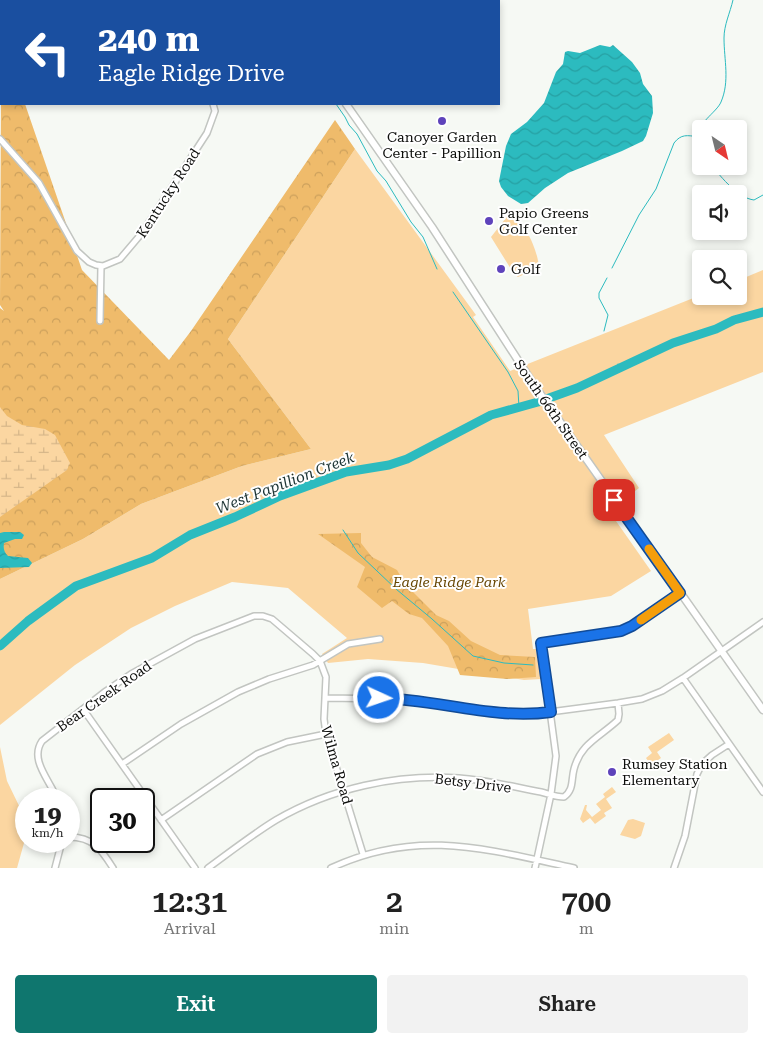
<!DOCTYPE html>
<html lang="en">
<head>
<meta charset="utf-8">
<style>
	body { margin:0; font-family:"Roboto Serif",serif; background:#f2f2f2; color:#222; height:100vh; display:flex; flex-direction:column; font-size:19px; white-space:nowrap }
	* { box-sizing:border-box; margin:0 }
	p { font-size:16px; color:#767676 }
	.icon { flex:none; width:28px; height:28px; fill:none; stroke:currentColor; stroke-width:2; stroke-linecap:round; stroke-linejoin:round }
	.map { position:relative; height:868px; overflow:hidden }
	.details { display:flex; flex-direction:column; background:#fff; flex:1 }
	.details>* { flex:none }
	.banner { position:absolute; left:0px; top:0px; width:500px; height:105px; box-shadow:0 2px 8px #0003; background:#1a4fa0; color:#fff; overflow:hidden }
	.needle { width:32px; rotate:145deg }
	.tools { position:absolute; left:692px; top:120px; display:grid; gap:10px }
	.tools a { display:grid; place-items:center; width:55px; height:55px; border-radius:5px; background:#fff; box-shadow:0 2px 8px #0003; font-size:25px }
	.speed { position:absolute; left:15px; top:788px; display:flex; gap:10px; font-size:25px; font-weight:700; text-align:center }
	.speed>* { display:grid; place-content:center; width:65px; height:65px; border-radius:50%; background:#fff; box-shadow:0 2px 8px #0003; line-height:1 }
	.speed small { font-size:12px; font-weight:400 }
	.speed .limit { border:2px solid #111; border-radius:8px; background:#fff; color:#111 }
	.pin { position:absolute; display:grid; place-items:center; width:42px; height:42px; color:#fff; margin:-21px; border-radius:10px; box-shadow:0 2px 8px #0006 }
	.me { position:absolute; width:55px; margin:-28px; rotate:93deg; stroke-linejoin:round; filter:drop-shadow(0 0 4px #0008) }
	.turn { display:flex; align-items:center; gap:18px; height:105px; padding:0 15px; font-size:22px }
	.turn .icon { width:65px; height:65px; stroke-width:2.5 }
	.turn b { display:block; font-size:35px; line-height:42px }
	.eta { display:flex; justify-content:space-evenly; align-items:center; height:85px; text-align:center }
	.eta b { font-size:30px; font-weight:600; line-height:35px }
	.primary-button { display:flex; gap:10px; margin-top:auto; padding:10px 15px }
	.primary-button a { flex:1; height:58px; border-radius:5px; background:#0f766e; color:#fff; font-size:20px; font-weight:600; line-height:58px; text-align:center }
	.primary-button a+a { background:#f2f2f2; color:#222 }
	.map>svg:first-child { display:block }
	.green { fill:#fbd6a1 }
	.forest { fill:url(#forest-crowns) }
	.wetland { fill:url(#wetland-marsh) }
	.water { fill:url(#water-waves) }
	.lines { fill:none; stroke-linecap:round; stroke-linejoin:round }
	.stream { stroke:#2cbbbf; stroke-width:1 }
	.river { stroke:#2cbbbf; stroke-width:9 }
	.minor-casing { stroke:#c2c5c1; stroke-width:8 }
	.tertiary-casing { stroke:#c2c5c1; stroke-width:9 }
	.minor { stroke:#fff; stroke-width:5 }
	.tertiary { stroke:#fff; stroke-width:6 }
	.route-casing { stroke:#114b97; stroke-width:12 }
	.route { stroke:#1a73e8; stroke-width:9 }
	.slow { stroke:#f59e0b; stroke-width:9 }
	.poi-dot { fill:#5e43bb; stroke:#fff; stroke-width:2 }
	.labels { text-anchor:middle; stroke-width:4; stroke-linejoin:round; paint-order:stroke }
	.poi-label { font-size:14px; fill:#0e0f0d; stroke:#fff; text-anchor:start }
	.street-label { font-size:14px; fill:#0e0f0d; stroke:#fff }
	.park-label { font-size:14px; font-style:italic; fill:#674603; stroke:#fff }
	.water-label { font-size:15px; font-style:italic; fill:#1c3333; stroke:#fff }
</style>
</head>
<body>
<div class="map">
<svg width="763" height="868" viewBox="0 0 763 868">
	<defs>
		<pattern id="forest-crowns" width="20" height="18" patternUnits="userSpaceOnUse" patternTransform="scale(1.25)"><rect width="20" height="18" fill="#efbb6b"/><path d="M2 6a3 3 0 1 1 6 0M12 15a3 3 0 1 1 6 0" fill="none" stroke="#cca05c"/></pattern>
		<pattern id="wetland-marsh" width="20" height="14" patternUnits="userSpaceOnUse" patternTransform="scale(1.25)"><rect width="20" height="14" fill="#fbd6a1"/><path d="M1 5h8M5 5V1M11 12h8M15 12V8" fill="none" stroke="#d6b689"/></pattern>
		<pattern id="water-waves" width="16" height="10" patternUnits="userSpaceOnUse" patternTransform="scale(1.25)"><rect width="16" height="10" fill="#2cbbbf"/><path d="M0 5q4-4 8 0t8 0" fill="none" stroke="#26a0a3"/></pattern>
	</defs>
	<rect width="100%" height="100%" fill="#f6f9f4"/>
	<path class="green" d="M355,149L476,315L473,317L510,371L701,295L739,296V280L763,270V372L604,435L639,488L609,511L651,571L611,596L528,609L533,649H536L541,679L524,680L423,663L368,659L328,663L322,654L347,638L288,588L232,582L175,606L131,628L75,665L0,725V579L83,539L141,504L242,466L311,449L228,339Z
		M509,214C526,222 538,251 539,268L518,277L514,274L491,237Z
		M669,733L674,740L657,752L661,758L651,765L646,758L652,753L648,747Z
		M0,747L7,781L23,814L25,828L24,843L17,868H0Z
		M612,787L616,792L606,799L612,808L604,813L606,816L595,824L590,818L583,823L580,819L585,805H587L586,810L592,817L601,810L596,804L605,797L603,794Z
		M633,819L645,823L641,836L635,839L620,835L628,820Z"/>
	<path class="forest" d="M1,97V104H25L82,270L169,360L191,331L335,120L355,149L228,339L311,449L242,466L141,504L83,539L0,579V308L4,311L0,305Z
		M361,533V543L372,557L397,570L405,584L436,615L449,621L471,641L500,655L535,657L536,677L507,679L460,675L448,646L422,618L409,614L392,601L382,608L357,587L365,567L318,534Z"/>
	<path class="wetland" d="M0,407L7,416L22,425L45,429L55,435L70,463L67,470L0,517Z"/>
	<path class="water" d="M600,45L610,47L613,45L632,62L640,73L643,84L652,96L653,113L646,136L643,141L622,151L568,173L545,188L528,203L521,204L508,196L501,187L499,181L506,146L511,134L527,122L544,103L556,72L563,64L565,52L568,51L580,53Z
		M4,532H20L24,535L22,539H15L4,543C3,548 4,552 8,556L28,558L32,563L29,567L0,568V533Z"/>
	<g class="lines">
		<path class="stream" d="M259,0L260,1
			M336,104L345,117L349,125L357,134L377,171L386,181L411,222L423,237L437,269
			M701,144C700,141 698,139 698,137C695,125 717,112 721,102C730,81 724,60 724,38C724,25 730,13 733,0
			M712,166C722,178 738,198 754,200L763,195
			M612,268L639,215L656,189L674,143C681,134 687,135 698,137
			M453,292L508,372L518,391L519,407
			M604,331L608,315L599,298V293L607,278
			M618,364V369
			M343,530L358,553L396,589L432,619L473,656L504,663L533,665"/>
		<path class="river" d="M0,646L28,621L76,586L152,558L190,535L235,517L280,496L346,472L389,465L407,459L491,415L538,402L577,388L673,343L716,329L734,320L763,312"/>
		<defs>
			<path id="minor" d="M69,0L70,1
				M0,70L1,69
				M0,139L39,183L77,251L89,262L96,265L103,266L120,259L142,233L207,133L215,111L213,104
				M100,321L101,266
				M683,678L763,792
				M325,698L395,699L439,704L498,713L527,715L618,703L642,699L662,691L683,678L763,622
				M83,709L195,868
				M122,764L181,724L238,692L269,679L313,665L348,644L380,639
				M57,799C50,780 29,760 42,741L106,691L131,674L195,639L254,616H263L272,619L313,654L320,661L326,677L324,719L326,734L363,854
				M161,820L257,754L287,742L326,734
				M69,837C93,837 101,849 113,868
				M55,868L62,841
				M208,868C230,852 253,834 276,820C331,788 396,774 459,778C487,780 514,787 541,792C549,794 556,797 564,797C574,790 571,780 574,769C581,743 600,737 618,720L619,714L618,703
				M331,868C417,828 486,849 574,868
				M535,868L551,794L556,756L541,643L621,631L632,626L680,593
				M674,868L685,836L697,774L702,764L712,755L729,744"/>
			<path id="tertiary" d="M274,0L275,1
				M346,104L432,227L532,382L763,710"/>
		</defs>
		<use href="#minor" class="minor-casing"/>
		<use href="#tertiary" class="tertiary-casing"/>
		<use href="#minor" class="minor"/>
		<use href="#tertiary" class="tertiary"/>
	</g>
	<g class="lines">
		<defs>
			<path id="route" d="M379,698C437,699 493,720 551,712L541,643L621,631L632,626L680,593L614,500"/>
		</defs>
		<use href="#route" class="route-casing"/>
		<use href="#route" class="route"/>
		<path class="slow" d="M641,620L680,593L649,549"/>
	</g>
	<g class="poi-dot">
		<circle cx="442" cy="121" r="5"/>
		<circle cx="489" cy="221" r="5"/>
		<circle cx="501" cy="269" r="5"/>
		<circle cx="612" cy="772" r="5"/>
	</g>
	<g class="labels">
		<g class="poi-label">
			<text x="442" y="142" text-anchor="middle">Canoyer Garden<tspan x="442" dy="16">Center - Papillion</tspan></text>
			<text x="499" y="218">Papio Greens<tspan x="499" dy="16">Golf Center</tspan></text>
			<text x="511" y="274">Golf</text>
			<text x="622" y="769">Rumsey Station<tspan x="622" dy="16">Elementary</tspan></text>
		</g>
		<g class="street-label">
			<text transform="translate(168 193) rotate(-57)" y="5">Kentucky Road</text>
			<text transform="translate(551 409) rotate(55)" y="5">South 66th Street</text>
			<text transform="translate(104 696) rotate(-35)" y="5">Bear Creek Road</text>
			<text transform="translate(337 765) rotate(74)" y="5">Wilma Road</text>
			<text transform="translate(473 783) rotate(7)" y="5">Betsy Drive</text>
		</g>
		<g class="park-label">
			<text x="449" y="587">Eagle Ridge Park</text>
		</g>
		<g class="water-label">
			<text transform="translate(285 483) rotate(-21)" y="5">West Papillion Creek</text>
		</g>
	</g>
</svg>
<div class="tools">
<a><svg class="needle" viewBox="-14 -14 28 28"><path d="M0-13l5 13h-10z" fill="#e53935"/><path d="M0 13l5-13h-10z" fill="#767676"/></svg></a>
<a><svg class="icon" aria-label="sound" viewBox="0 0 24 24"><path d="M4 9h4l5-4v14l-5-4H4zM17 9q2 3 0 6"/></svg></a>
<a><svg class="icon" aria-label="search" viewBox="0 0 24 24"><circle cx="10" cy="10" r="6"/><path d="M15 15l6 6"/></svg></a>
</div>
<div class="speed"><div>19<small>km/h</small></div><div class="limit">30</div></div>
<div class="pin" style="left:614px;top:500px;background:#d93025"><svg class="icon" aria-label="arrive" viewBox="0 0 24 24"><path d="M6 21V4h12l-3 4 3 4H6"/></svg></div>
<svg class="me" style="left:379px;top:698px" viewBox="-20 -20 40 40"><circle r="17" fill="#1a73e8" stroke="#fff" stroke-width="3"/><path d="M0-11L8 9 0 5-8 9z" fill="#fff"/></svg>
<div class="banner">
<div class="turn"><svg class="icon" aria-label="left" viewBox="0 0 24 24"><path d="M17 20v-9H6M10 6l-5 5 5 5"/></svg><div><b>240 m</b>Eagle Ridge Drive</div></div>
</div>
</div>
<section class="details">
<div class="eta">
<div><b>12:31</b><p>Arrival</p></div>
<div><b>2</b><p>min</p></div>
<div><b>700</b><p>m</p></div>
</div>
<div class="primary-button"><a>Exit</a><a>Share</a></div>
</section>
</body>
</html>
